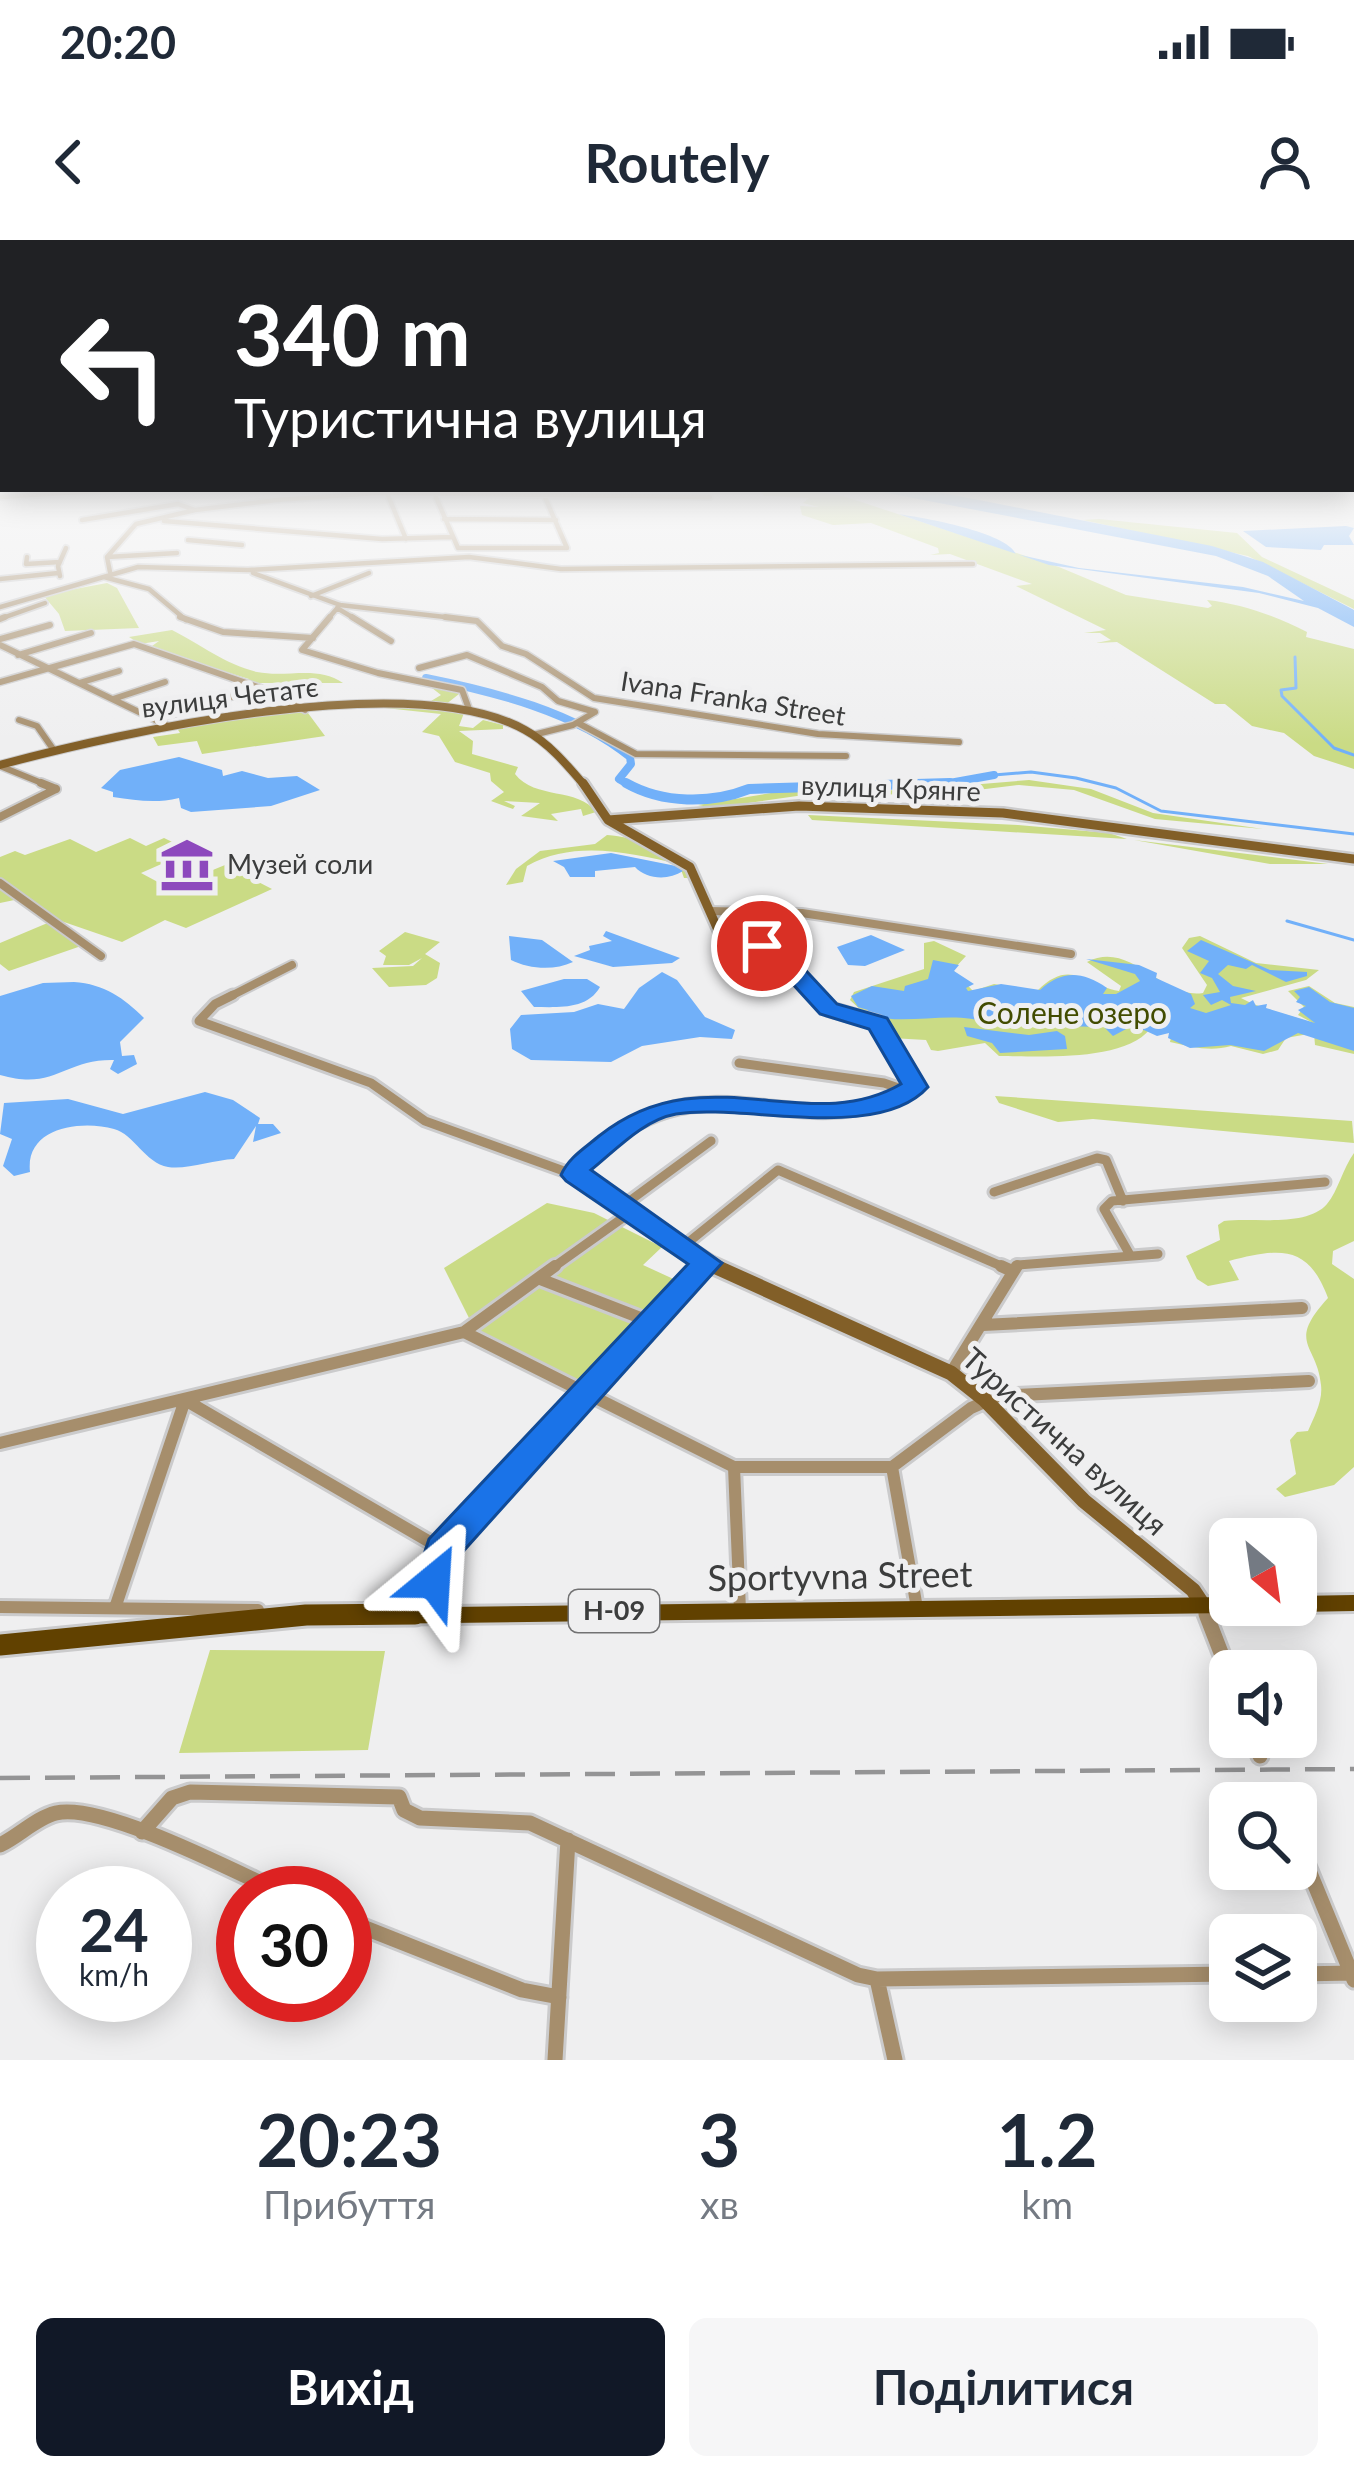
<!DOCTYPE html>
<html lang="uk">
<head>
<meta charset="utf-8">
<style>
	body { margin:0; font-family:Lato,sans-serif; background:#f6f6f7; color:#1f2937; height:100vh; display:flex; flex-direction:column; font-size:45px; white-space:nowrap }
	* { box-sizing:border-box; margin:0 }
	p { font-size:39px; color:#747a83 }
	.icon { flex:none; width:66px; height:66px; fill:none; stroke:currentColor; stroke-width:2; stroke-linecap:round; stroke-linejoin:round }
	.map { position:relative; height:1820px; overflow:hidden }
	.details { display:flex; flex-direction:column; background:#fff; flex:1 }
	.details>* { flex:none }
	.hud { position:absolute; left:0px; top:0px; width:1356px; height:252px; box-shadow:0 6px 30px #0003; background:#202124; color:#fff; overflow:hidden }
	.needle { width:78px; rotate:151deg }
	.buttons { position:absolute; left:1209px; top:1278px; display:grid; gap:24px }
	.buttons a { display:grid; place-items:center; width:108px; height:108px; border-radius:18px; background:#fff; box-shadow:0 6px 30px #0003; font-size:60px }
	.speed { position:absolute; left:36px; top:1626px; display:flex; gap:24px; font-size:60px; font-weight:700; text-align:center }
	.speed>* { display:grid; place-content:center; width:156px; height:156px; border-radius:50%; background:#fff; box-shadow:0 6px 30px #0003; line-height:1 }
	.speed small { font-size:30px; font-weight:400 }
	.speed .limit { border:18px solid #d22; background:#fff; color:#111 }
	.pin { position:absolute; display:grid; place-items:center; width:102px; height:102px; color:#fff; margin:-51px; border:6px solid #fff; border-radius:50%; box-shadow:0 3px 12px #0007 }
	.me { position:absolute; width:132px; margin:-66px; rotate:27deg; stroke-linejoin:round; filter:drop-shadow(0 0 9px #0008) }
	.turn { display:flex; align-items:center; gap:42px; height:252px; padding:0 36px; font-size:54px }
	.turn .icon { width:156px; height:156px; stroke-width:2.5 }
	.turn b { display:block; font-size:84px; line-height:102px }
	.eta { display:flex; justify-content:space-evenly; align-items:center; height:204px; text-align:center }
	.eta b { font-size:72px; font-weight:700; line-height:84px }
	.cta { display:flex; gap:24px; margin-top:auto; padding:24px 36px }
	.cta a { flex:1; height:138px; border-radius:18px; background:#111827; color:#fff; font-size:48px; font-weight:700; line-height:138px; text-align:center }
	.cta a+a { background:#f6f6f7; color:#1f2937 }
	.status { display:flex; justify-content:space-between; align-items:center; height:84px; padding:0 60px; background:#fff; direction:ltr }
	.status svg { height:33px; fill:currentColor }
	header { display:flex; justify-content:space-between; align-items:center; height:156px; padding:0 36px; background:#fff; font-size:54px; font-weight:700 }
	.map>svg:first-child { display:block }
	.green { fill:#cadb85 }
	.water { fill:#71b0f9 }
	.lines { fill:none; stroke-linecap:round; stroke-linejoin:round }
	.stream { stroke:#71b0f9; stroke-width:3 }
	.river-far1 { stroke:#71b0f9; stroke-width:8 }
	.river { stroke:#71b0f9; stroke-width:10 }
	.street-far5-casing { stroke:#cbcbcc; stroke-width:8 }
	.street-far4-casing { stroke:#cbcbcc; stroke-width:9 }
	.street-far3-casing { stroke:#cbcbcc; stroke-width:12 }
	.street-far2-casing { stroke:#cbcbcc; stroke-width:15 }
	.street-far1-casing { stroke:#cbcbcc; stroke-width:18 }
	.street-casing { stroke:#cbcbcc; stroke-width:21 }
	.secondary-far3-casing { stroke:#cbcbcc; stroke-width:10 }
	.secondary-far2-casing { stroke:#cbcbcc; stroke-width:14 }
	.secondary-far1-casing { stroke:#cbcbcc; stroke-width:18 }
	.secondary-casing { stroke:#cbcbcc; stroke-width:21 }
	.primary-far1-casing { stroke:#cbcbcc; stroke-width:22 }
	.primary-casing { stroke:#cbcbcc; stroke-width:27 }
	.street-far5 { stroke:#a68e6c; stroke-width:4.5 }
	.street-far4 { stroke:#a68e6c; stroke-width:6 }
	.street-far3 { stroke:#a68e6c; stroke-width:8 }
	.street-far2 { stroke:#a68e6c; stroke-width:9 }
	.street-far1 { stroke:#a68e6c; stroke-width:12 }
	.street { stroke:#a68e6c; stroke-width:15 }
	.secondary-far3 { stroke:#825f28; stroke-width:8 }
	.secondary-far2 { stroke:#825f28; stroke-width:9 }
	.secondary-far1 { stroke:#825f28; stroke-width:12 }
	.secondary { stroke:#825f28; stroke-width:15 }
	.primary-far1 { stroke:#614100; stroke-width:16 }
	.primary { stroke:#614100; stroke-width:21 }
	.rail { stroke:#949495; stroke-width:4.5; stroke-dasharray:30 15; stroke-linecap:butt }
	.route { fill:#1a73e8; stroke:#114b97; stroke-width:3 }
	.labels { text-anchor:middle; stroke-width:10; stroke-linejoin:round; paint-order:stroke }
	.far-street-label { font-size:27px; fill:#3c3d3d; stroke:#efeff0 }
	.far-poi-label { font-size:27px; fill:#3c3d3d; stroke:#efeff0; text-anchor:start }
	.shield { fill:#efeff0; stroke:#727273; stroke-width:3 }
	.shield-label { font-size:27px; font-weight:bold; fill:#3c3d3d }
	.park-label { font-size:30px; fill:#424c00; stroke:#efeff0 }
	.street-label { font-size:30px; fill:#3c3d3d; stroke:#efeff0 }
	.near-street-label { font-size:36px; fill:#3c3d3d; stroke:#efeff0 }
</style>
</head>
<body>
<div class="status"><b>20:20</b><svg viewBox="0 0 49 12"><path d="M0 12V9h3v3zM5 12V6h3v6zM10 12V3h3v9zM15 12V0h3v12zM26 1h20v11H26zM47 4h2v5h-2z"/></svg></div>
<header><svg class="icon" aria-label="back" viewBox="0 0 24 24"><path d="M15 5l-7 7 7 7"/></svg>Routely<svg class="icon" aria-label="person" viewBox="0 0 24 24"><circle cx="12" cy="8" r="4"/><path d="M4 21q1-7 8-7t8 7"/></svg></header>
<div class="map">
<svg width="1354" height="1820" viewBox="0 0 1354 1820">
	<rect width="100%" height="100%" fill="#efeff0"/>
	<path class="green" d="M758,249H801L843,256L1059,327L1126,355L1208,368L1212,366L1207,360C1242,364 1276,376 1307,392L1306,397L1354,409V529L1314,516L1284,493L1252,486L1225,464H1215L1117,402L1096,403L1111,400L1100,393H1084L1106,390L1016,346L1032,344L950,314L930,315L939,313L938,308L871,283L833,285L802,275L800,266L819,267L803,263L809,258L764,256Z
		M1099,279L1237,293L1262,317L1354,360V369L1248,316L1083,280Z
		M107,343L117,348L139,388L65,391L59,374L43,355Z
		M172,390C203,406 225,424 257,432C287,438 318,425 343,443H244L249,439L161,412L152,406L159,401L140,404L129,397Z
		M446,446L459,454L445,465L464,473L459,486L473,488L483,480L503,485V489L459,491L473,501L472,514L518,527L515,534C535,560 578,547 596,572L583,576L581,569L551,574L558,581L521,576L540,563L504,561L515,566L513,569L491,561L504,552L491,541L490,533L455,522L439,496L422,492L441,474L385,468L377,461H431L441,455L432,448Z
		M298,472L308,473L325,496L202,514L197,501L158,506L153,497L180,493L175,485Z
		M1029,540L1091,549L1153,573L1263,589L1155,579L1074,550L1019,545L945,554L804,555L714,568L698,565L777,552L909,550Z
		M808,575L1018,585L1109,593L1127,599L812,580Z
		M607,595C637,597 664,611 688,628L690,638H684L679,624C631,613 574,599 527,626L523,642L506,645L516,629L540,611L595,604Z
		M130,598L146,606L164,598L191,611L141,633L169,648L225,625L272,649L186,688L165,680L122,702L61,681L57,683L84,705L9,731L0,724V703L57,679L24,658L0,663V617L15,611L25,615L70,599L96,612Z
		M1134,600L1328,624H1270Z
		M405,692L440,702L425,714L440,723L437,738L426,745L389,747L372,728L413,726L422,718L409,725H383L386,716L379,711Z
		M1200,696L1256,723L1319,730L1306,740L1241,758C1260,769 1290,775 1313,783L1298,775L1304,767L1288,751L1309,746L1335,763L1354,767V814L1315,805L1314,793L1286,798L1278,810L1263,814L1231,806C1210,812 1193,807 1170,802L1172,792L1150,789C1124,822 1040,816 999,816L985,803L938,811L931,810L926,800L891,798L850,760L854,752L924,729V703L934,701L966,716L953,730L973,751L994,744L1037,751C1071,717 1084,745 1119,751L1121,746L1087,722C1131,699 1162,760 1203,753L1207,745L1182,708L1189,698Z
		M995,856L1352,881L1354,903L1093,879L1058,882L999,863Z
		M1354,913V1001L1333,1011L1332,1024L1354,1039V1227L1334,1245L1285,1257L1276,1249L1296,1234L1290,1200L1297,1192L1308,1191C1314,1177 1323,1161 1321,1145C1317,1103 1286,1104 1328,1058C1308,1004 1280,1008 1229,1021L1239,1040L1208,1046L1197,1039L1186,1016L1220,1000L1218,985L1224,981C1253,977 1306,988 1327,964C1338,951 1343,928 1354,913Z
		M547,963L594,973L662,1007L643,1025L680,1042L579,1144L475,1090L444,1028Z
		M210,1410L385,1411L368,1510L179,1513Z"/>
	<path class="water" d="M866,249H923L1212,306L1263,322L1354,370V387L1318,368L1259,353L1049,325L898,274C925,278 1006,292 1016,314L1079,328L1243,347L1304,361L1268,336L1216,316Z
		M1346,286L1354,288L1349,296L1354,305H1324L1321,310L1266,307L1243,291Z
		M179,517L222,530L223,536L242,531L268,538L297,536L320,550L271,566L191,572L181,568L179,558C154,564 136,560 113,557V552L101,548L120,530Z
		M611,613L676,626L683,631C668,641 646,639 635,627L595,631V637H570L564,627L553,621Z
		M606,691L680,718L672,723L613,727L574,716L590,710L589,706L612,701L603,696Z
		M871,695L905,710L865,726L848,725L837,707Z
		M509,696L542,700L573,722C554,731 529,729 511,720Z
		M1201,700L1270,730L1307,732V736L1286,742L1252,725L1246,729L1228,725L1218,734L1233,746L1256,751L1230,757L1231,763L1245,765L1253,760L1256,766L1267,764L1266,768L1315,783L1298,770L1306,766L1296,762L1300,757L1294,751L1309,747L1330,762L1354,768V811L1298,793L1264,811L1230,805L1190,808L1168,798L1169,793L1157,796L1122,780L1120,784L1128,788L1113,796L1104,787C1063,787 1032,781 991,779L989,784C954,768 904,788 866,774L868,770L858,767L851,756L872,746L904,751L905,746L928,739L933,720L959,725L954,731L974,744L966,748L968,751L1001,744L1040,750C1060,732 1080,729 1107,748L1103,754H1116L1140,741L1135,734L1086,719L1139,725L1157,733L1156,738L1191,754L1195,764L1190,768L1206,773L1231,765L1222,760L1211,765L1203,755L1220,752L1212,738L1200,733L1209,721L1187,711Z
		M662,732L677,740L705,777L735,790L732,799L700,797L642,806L611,822L531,820L512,809L510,789L521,775L574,772L598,764L624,769L639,748Z
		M564,739H587L600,747C587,770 558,767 534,767L521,751Z
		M74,742C104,744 124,758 144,778L120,802L122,816L134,815L137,824L118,834L110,829L114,820C63,819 56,851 0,835V756L43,743Z
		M964,787L1029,795L1057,791L1065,796L1067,809L1000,813L992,803L967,796Z
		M205,852L233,860L260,878L258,884H273L281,893L253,902L256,886L234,919C214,920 186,930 168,927C145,923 134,894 114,889C81,880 25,887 30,932L14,936L3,926L12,899L0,894L4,863L68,859L123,874Z"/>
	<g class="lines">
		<path class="stream" d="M1295,417L1296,448L1281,450L1282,456L1334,508L1354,515
			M994,535L1031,532L1076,538L1116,548L1161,571L1354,594
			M1287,681L1354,700"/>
		<path class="river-far1" d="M426,438C495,452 575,472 630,517L631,524L619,539L631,546
			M933,546L994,535"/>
		<path class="river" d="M626,543C663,564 711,564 749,549L950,543"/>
		<defs>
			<path id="street-far5" d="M387,253L406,299
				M435,255L458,308H567L544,255
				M0,257L131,249
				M444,279L556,280
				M82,280L178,264L195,270
				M164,281L382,299L452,297
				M188,300L242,305
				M27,317L26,324L60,322
				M107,317L177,313
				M110,332L107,317L136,284L195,270L277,260L377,253L710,257
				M253,333L340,365L471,380
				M60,336L58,326L66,308
				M104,337L149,349L186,380
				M0,339L58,333
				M311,356L369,333
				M0,367L138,327L248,330L469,317L561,329L973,324
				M337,368L357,380
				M0,379L45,363
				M327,380L340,365"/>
			<path id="street-far4" d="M180,377L223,392L313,398
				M330,377L302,410L378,433L462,450L469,469
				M352,377L391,401
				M445,377L477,381L502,406L526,414L594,458L818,494L959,502
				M0,379L5,377
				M0,399L50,385
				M0,405L168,486
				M18,415L91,393
				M419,428L467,415L542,447L558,461L595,472
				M0,442L134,404L275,453L305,470
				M79,443L119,431
				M113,459L165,442
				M156,479L254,450
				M19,480L37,486L53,509
				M578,483L636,514L846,516
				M533,495L573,485L595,472
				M0,526L49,546"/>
			<path id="street-far3" d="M41,543L56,549
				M0,577L56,549
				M0,643L101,716
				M710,671L802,673L1071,714
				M728,701L724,704L736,733
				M227,758L292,725"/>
			<path id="street-far2" d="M233,755L215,764L199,781L371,843L425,881L575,935
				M739,823L884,843L910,852
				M994,952L1097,918L1106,920L1123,961
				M624,965L711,901
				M680,1009L778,930L1008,1029
				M1130,1015L1104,969L1112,961L1325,942
				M551,1029L631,972
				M700,1029L706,1023
				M1015,1029L1018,1025L1158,1014"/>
			<path id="street-far1" d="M1001,1026L1012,1031
				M540,1039L651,1082
				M983,1085L1302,1068
				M464,1092L555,1026
				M951,1133L1017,1026
				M0,1203L464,1092L734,1227H892L971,1168L998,1156L1309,1141
				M734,1227L740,1370
				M892,1227L917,1368
				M116,1365L185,1160L442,1309
				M1203,1365L1207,1377
				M0,1367L258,1370
				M426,1372L442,1309L703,1026"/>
			<path id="street" d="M1206,1374L1230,1436
				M1253,1497L1260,1516
				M142,1592L172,1558L190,1552L399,1557L404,1570L420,1578L530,1583L858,1735L877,1739L1230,1734
				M1296,1599L1354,1740
				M0,1605C19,1596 36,1578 56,1573C102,1562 236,1632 282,1653
				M345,1680L522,1750L559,1757
				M1296,1734L1354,1733
				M877,1739L895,1820
				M555,1820L568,1600"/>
			<path id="secondary-far3" d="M0,525C121,492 413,427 525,490C549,503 568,526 585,546"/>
			<path id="secondary-far2" d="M583,543L608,580L799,566L1003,573L1354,619
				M608,580L690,627L718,690L728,701L770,708L818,758"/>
			<path id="secondary-far1" d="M720,1029L575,935C581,921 595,912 607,903C714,815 805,912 915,847L878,783L829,769L815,755"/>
			<path id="secondary" d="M714,1026L951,1133L985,1160L1084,1261L1193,1350L1203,1365"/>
			<path id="primary-far1" d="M1296,1364L1354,1363
				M287,1377L1230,1365"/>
			<path id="primary" d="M0,1405L306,1375L415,1374"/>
		</defs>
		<use href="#street-far5" class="street-far5-casing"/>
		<use href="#street-far4" class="street-far4-casing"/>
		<use href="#street-far3" class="street-far3-casing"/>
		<use href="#street-far2" class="street-far2-casing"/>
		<use href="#street-far1" class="street-far1-casing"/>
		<use href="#street" class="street-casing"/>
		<use href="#secondary-far3" class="secondary-far3-casing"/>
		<use href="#secondary-far2" class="secondary-far2-casing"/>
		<use href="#secondary-far1" class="secondary-far1-casing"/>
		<use href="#secondary" class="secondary-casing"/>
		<use href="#primary-far1" class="primary-far1-casing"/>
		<use href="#primary" class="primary-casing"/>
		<use href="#street-far5" class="street-far5"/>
		<use href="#street-far4" class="street-far4"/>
		<use href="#street-far3" class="street-far3"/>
		<use href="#street-far2" class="street-far2"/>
		<use href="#street-far1" class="street-far1"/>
		<use href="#street" class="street"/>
		<use href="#secondary-far3" class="secondary-far3"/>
		<use href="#secondary-far2" class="secondary-far2"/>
		<use href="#secondary-far1" class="secondary-far1"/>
		<use href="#secondary" class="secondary"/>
		<use href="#primary-far1" class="primary-far1"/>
		<use href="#primary" class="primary"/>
		<path class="rail" d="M0,1538L1354,1529"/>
	</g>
	<linearGradient id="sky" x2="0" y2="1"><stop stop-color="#78b2ef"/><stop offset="0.49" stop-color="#f8f8f8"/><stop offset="1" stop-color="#f8f8f8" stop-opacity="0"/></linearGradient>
	<rect width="1354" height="504" fill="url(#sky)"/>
	<path class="route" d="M762,699L784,707L837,764L887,778L928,847C878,903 743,863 676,874C643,880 616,910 591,930L722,1023L459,1316L447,1352L434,1357L421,1352L415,1341L429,1299L688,1024L566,941L561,935C569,917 585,908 599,896C705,812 806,899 901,844L869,789L820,774L768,717L751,706Z"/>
	<defs>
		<symbol id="museum-bare" viewBox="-9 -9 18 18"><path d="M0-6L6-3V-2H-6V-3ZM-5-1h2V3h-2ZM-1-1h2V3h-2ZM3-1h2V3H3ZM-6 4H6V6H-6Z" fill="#8d49bd" stroke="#efeff0" stroke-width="2.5" paint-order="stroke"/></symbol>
	</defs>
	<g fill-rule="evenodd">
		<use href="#museum-bare" x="149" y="587" width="76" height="76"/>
	</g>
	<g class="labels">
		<g class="far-street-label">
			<text transform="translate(230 458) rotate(-7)" y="9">вулиця Четатє</text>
			<text transform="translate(733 459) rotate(9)" y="9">Ivana Franka Street</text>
			<text transform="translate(891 549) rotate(2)" y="9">вулиця Крянге</text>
		</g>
		<g class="far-poi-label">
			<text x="227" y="634">Музей соли</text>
		</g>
		<rect class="shield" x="569" y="1350" width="90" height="42" rx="9"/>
		<g class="shield-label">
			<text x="614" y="1380">Н-09</text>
		</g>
		<g class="park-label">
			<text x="1072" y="784">Солене озеро</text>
		</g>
		<g class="street-label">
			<text transform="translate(1064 1202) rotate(42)" y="10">Туристична вулиця</text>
		</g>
		<g class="near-street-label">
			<text transform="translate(840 1336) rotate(-1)" y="13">Sportyvna Street</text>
		</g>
	</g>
</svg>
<div class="buttons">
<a><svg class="needle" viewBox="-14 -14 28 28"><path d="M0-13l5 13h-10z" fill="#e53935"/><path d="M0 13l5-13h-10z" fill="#747a83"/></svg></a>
<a><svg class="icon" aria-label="sound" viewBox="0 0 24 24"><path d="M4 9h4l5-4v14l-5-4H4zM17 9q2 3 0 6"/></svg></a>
<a><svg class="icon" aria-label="search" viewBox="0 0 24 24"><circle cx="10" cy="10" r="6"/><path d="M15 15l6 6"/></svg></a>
<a><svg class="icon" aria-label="layers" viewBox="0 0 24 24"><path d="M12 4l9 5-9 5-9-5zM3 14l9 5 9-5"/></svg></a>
</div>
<div class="speed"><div>24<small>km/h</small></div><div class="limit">30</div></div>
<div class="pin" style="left:762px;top:706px;background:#d93025"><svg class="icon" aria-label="arrive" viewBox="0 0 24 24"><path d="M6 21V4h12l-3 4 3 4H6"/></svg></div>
<svg class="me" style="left:434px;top:1341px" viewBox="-20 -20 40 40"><path d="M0-17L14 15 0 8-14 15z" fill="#1a73e8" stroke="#fff" stroke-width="4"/></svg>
<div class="hud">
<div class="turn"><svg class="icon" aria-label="left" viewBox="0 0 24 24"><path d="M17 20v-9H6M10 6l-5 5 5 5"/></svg><div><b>340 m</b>Туристична вулиця</div></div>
</div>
</div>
<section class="details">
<div class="eta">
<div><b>20:23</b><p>Прибуття</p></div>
<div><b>3</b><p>хв</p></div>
<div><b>1.2</b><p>km</p></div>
</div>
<div class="cta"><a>Вихід</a><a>Поділитися</a></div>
</section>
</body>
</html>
